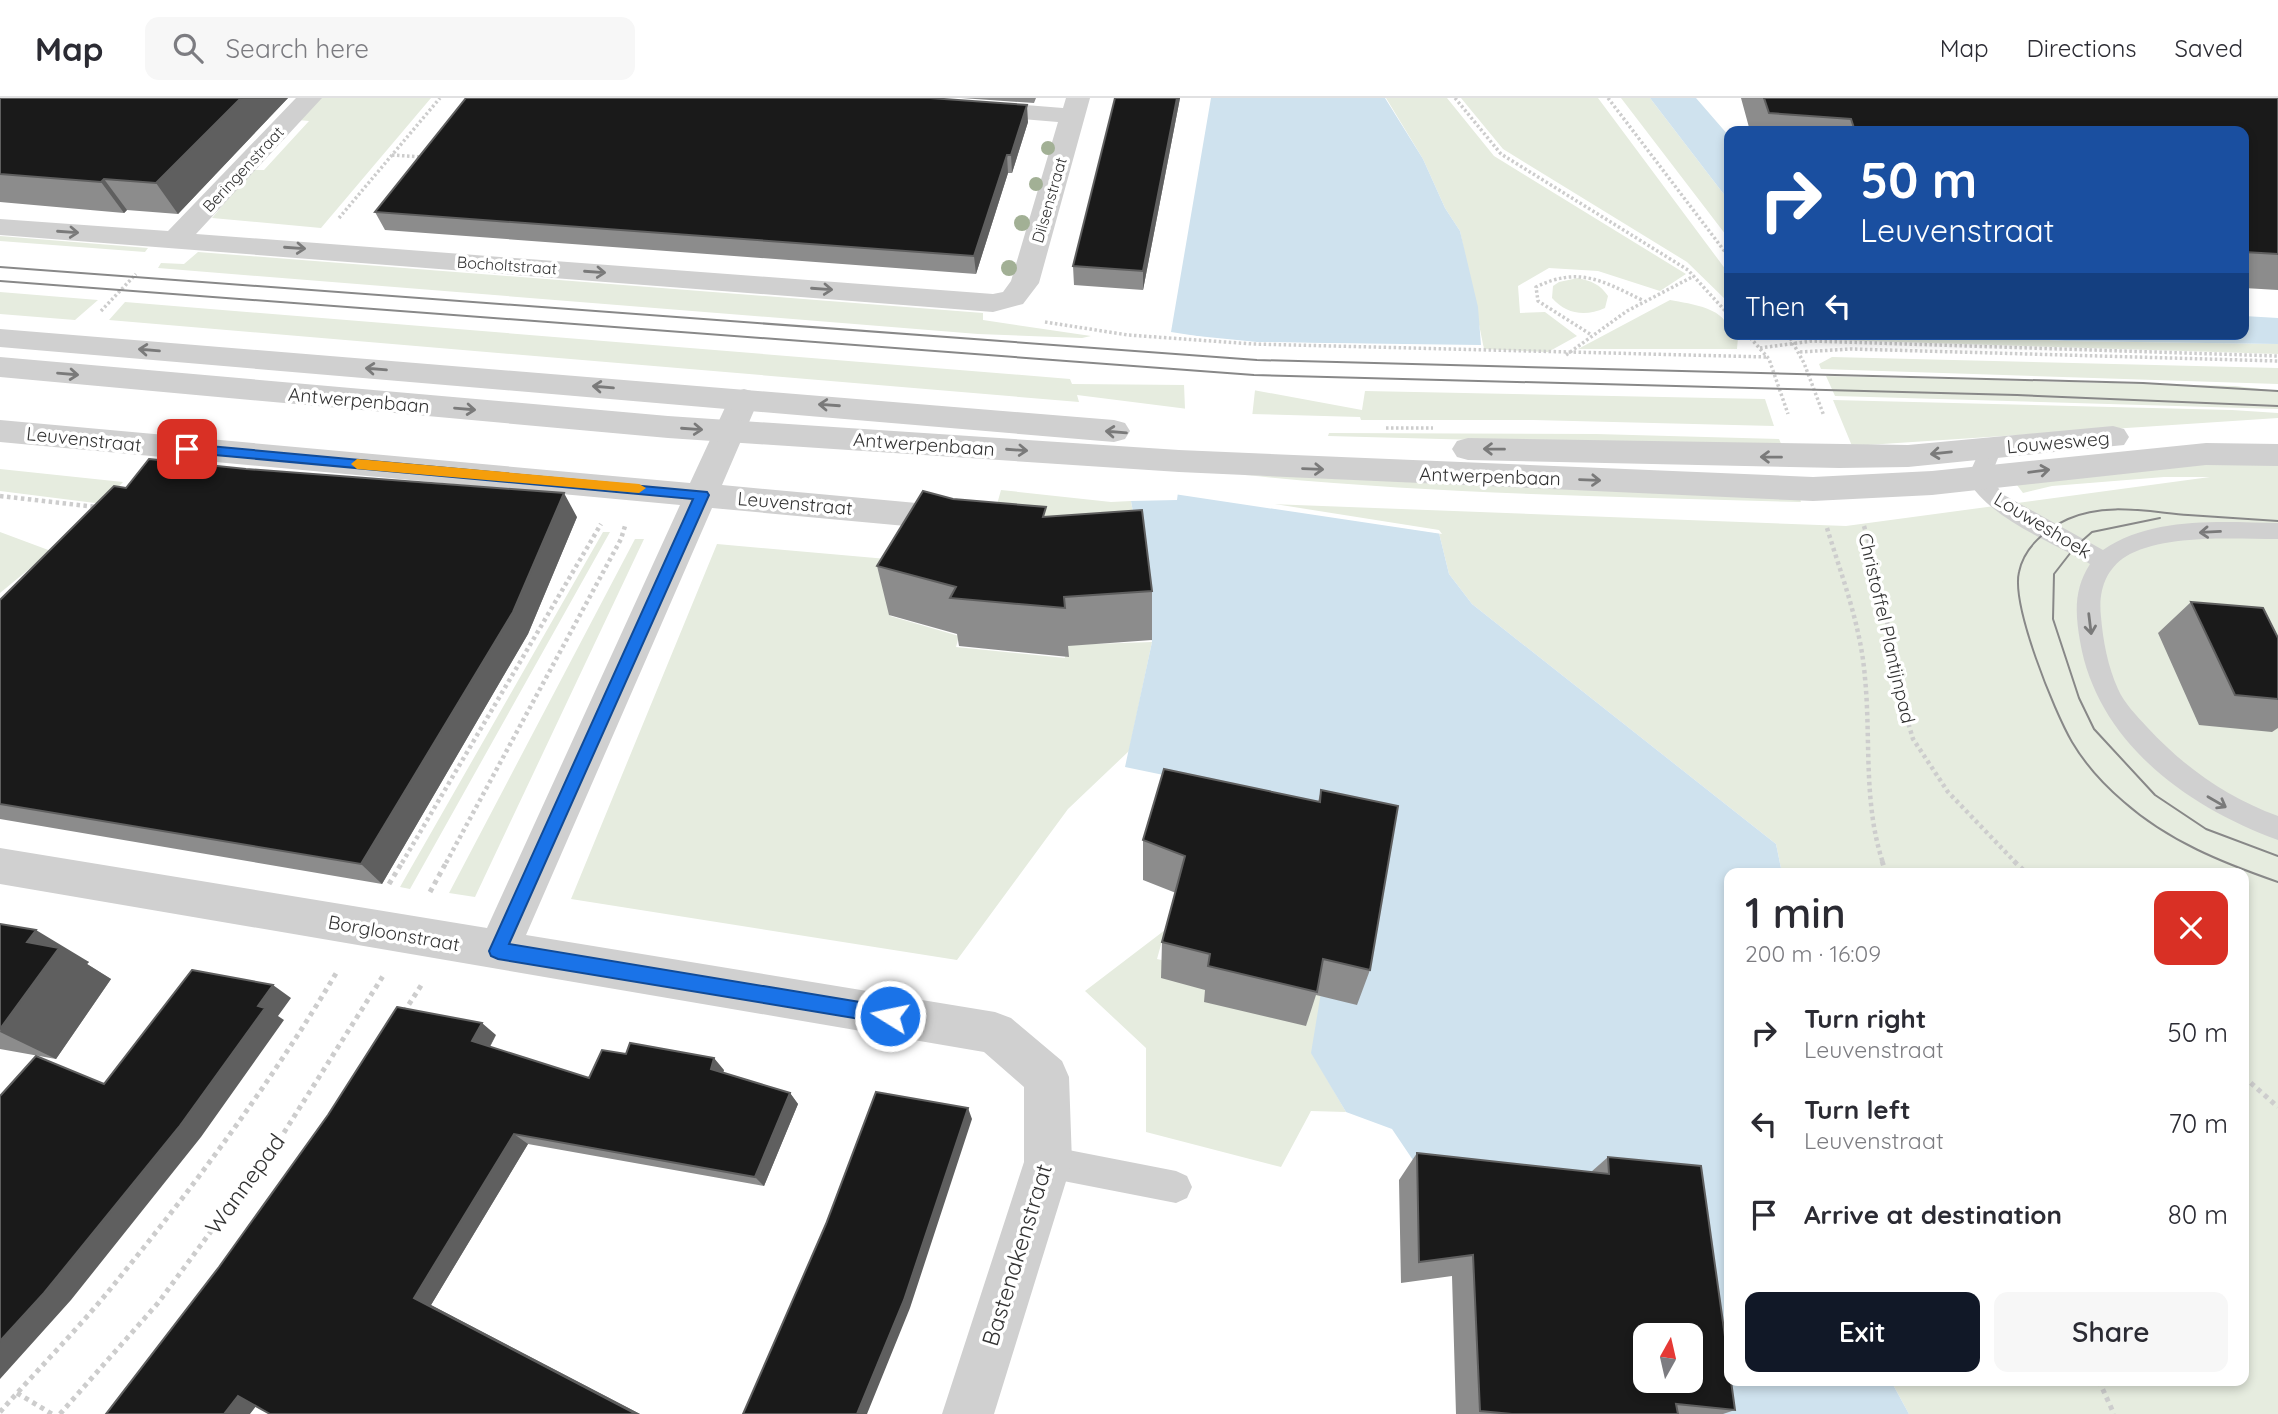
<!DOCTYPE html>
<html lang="en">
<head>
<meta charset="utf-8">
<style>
	body { margin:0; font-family:Quicksand,sans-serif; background:#f7f7f7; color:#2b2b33; height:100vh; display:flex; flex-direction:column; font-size:26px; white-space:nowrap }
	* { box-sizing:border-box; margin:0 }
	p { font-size:23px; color:#7c7c81 }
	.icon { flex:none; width:38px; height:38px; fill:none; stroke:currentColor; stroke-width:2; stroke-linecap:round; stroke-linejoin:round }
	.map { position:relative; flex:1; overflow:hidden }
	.sheet { position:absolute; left:1724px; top:770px; width:525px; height:518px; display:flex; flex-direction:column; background:#fff; border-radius:14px; box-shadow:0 4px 10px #0003 }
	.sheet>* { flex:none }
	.guide { position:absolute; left:1724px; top:28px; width:525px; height:214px; border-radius:14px; box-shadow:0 4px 10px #0003; background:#1a4fa0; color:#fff; overflow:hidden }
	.needle { width:46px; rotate:8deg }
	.tools { position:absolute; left:1633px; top:1225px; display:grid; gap:14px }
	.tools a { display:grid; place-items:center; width:70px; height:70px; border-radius:14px; background:#fff; box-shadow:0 4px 10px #0003; font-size:35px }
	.pin { position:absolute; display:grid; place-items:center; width:60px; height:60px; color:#fff; margin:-30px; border-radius:14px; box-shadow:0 4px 10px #0006 }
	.me { position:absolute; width:77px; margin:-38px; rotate:280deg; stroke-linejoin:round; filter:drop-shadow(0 0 5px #0008) }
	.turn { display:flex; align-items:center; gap:24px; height:147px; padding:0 21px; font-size:32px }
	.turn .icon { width:91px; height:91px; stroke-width:2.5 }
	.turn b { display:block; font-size:49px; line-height:60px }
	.then { display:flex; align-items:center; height:66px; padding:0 21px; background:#0003; gap:14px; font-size:26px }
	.round { display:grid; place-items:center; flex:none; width:74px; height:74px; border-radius:14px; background:#f7f7f7 }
	.head { display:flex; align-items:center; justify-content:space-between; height:119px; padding:0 21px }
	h1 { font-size:42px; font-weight:600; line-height:52px }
	.cta { display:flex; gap:14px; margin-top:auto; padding:14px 21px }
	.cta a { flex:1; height:80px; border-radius:14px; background:#111827; color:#fff; font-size:28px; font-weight:600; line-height:80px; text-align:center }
	.cta a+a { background:#f7f7f7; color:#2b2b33 }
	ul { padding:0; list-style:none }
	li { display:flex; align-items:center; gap:21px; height:91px; padding:0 21px }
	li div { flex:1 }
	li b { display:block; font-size:26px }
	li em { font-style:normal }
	header { display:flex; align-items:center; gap:42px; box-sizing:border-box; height:98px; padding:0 35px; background:#fff; border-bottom:2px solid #e1e1e2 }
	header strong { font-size:33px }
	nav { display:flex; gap:38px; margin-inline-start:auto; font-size:24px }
	.search { width:490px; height:63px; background:#f7f7f7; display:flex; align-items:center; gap:18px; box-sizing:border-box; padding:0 24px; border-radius:14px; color:#7c7c81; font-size:26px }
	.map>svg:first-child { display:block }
	.green { fill:#e6ecdf }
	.water { fill:#cfe2ee }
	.pier { fill:#fff }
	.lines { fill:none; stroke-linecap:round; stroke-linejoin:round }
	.path-far2 { stroke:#cdcdcd; stroke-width:3.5; stroke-dasharray:2.5 2.5; stroke-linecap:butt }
	.path-far1 { stroke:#cdcdcd; stroke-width:4.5; stroke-dasharray:3.5 3.5; stroke-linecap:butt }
	.path { stroke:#cdcdcd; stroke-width:5; stroke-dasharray:4.5 4.5; stroke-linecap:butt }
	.service { fill:#d0d0d0; fill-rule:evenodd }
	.minor { fill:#d0d0d0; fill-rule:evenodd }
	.tertiary { fill:#d0d0d0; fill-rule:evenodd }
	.tram { stroke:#888; stroke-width:2 }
	.tree { fill:#a2b095 }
	.wall { fill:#8c8c8c }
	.shaded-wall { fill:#5f5f5f }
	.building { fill:#1a1a1a; stroke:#5f5f5f; stroke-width:2; fill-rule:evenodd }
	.oneway { stroke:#7a7a7a }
	.route { fill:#1a73e8; stroke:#114b97; stroke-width:2 }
	.slow { fill:#f59e0b }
	.labels { text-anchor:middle; stroke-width:7; stroke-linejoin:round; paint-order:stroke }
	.far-street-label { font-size:16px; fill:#333; stroke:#fff }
	.street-label { font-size:19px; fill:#333; stroke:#fff }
	.near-street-label { font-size:23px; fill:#333; stroke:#fff }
</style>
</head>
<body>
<header>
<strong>Map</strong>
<div class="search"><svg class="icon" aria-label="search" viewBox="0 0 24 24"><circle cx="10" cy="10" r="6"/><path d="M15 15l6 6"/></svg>Search here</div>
<nav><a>Map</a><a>Directions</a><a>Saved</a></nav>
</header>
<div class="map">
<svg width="2278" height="1316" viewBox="0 0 2278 1316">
	<rect width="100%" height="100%" fill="#fff"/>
	<path class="green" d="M319,0H431L321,130L212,120L252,72H264L309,23L298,22Z
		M1386,0H1447L1494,58L1686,176L1660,193L1598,173L1549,170L1518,188L1520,215L1545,214L1577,238L1548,254L1484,251L1460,133L1445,110L1423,61Z
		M1461,0H1598L1729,176V205L1687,164L1503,51Z
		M1621,0H1650L1729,103V141Z
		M0,138L148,150L145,154L0,143Z
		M198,154L983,215V222L1091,238L1082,240L978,236L158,170L161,165L184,166Z
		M1578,180C1591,183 1600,186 1608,198L1605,210C1585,219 1566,216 1552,200L1553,188L1559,184Z
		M0,194L98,202L75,222L0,216Z
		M1670,202C1691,206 1729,210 1729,236H1736L1738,240L1737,251H1578Z
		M125,204L1070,281L1072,286L1187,287L1188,311L1077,297L1079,304L109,222Z
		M1799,236H1949L2065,243L2278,246V256L1801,241Z
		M1832,259L2278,270V286L1821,271L1819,266Z
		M1826,278L2235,288L2278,293V311L1835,298Z
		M1253,292L1362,312L1365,293L1765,301L1774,328L1533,322H1361L1360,319L1251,316Z
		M1833,302L2232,312L2278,315V320L1852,348Z
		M1329,335L1596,336L1779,341L1783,350L1328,338Z
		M2278,365V1316H1909L1891,1283H2244V775H1782L1776,746L1472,506L1449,476L1439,435L1244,405L1846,428L2210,379H2164L2052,388L2023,395L2014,383L2157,368Z
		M0,371L123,384L103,406L0,393Z
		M1245,377L1798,394L1801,404C1616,399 1430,396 1245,377Z
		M1001,392L1111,404L1131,403L1139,450L996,410Z
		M0,434L51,453L0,495Z
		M603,434H610L410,791L400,789Z
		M635,441H644L475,799L449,795Z
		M717,446L921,464L890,518L959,538L956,549L1065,560L1064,547L1152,544L1129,653L1068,711L957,862L571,801Z
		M1359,829L1312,955L1346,1014L1311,1013L1281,1069L1146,1034V950L1085,893L1165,832L1157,861L1197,870Z"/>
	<path class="water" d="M1211,0H1385L1423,61L1445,110L1460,133L1478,209L1481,247L1257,244L1239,404L1439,435L1449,476L1472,506L1776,746L1782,775H1729V1283H1891L1909,1316H1711L1682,1090L1421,1074L1392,1031L1346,1014L1311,955L1328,852L1236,692L1125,669L1152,544L1142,465L1131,403L1177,402L1192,287L1203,239L1171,234Z
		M1650,0H1696L1729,38V103Z
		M2244,218L2278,220V246L2065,243L1949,236H2244Z"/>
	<path class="pier" d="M1167,235L1257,244L1484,248L1480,250L1260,247L1243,401L1439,432L1442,436L1174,396L1185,311L1184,286L1189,284L1199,242Z"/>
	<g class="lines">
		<path class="path-far2" d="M1455,0L1501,56L1688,172L1729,217
			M1608,0L1729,159
			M392,57L422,59
			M339,120L440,0
			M101,213L136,176
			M1045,224L1128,237L1253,246L1767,259
			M1590,236L1538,203L1536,189C1579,168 1603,183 1642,202
			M1747,236L1769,261L1788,316
			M1788,236L1804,265L1824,318
			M1760,250L1812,243L2278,258
			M1800,254L1851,251L2278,263
			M1566,257L1627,213L1694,178
			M1386,330H1433"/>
		<path class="path-far1" d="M0,398L96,409
			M1864,428L1879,479L1901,601L1913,641L1948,694L2016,765
			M1827,430C1842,479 1861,528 1865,580C1871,641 1863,705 1883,765
			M402,765L601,426
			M446,765L621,441L625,428"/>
		<path class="path" d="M1882,763L1886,775
			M2014,763L2026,775
			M389,786L403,763
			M430,794L447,763
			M404,914L422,886
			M2244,979L2278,1009
			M2099,1283L2114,1316
			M17,1295L52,1316
			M0,1314C40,1269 83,1226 120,1179C199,1082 274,980 338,872
			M60,1316L158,1205L283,1036L383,878"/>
		<path class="service" d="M1991,342L1999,345L2002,350L1990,380L2004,397L2103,452C2152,418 2221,424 2278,425V441C2234,441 2170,436 2130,456C2106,469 2098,492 2101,519C2103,543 2108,569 2118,591C2124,605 2137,618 2147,629C2184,669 2226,699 2278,718V742C2187,709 2097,644 2080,543C2075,514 2074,491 2090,466C2050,443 1990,421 1967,381L1983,345Z
			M1048,1048L1176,1073L1187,1078L1192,1089L1187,1100L1176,1105L1048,1080L1037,1075L1032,1064L1037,1053Z"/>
		<path class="minor" d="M296,0H322L196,136L993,196L1003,194L1011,183L1058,24L974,17L965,15L962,10L965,5L974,3L1063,10L1066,0H1090L1039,185L1023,206L993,214L0,137V121L168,133Z
			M744,291L755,294L759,301L722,387L960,409L972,412L977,421L972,430L960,433L712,410L526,837L995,914L1011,920L1062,963L1069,979L1072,1064L994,1316H942L1024,1064V989L984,954L0,786V750L487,830L680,407L0,344V322L690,385L729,301L733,294Z"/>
		<path class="tertiary" d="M0,231L1114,322L1125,325L1130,333L1125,341L1114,344L0,249Z
			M0,259L668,318L1179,352L1813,379L1932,373L2206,345L2278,346V368L2206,367L1932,397L1813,403L1179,374L668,340L0,279Z
			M2113,328L2124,331L2129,339L2124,347L1908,369L1839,370L1468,362L1457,359L1452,351L1457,343L1468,340L1908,347Z"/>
		<path class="tram" d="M0,169L1257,262L2143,285L2278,293
			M0,183L1254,277L2017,297L2278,308
			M2160,420L2092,434L2075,449L2054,476L2053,521L2079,600L2094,631L2155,697L2206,731L2278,758
			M2278,423C2248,421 2218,419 2188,417C2149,414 2105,404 2068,421C2046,431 2024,449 2019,474C2011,507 2054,613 2072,644C2085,666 2104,687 2124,704C2168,743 2223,765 2278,784"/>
	</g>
	<g class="tree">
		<circle cx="1048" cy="50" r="7"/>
		<circle cx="1036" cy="86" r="7"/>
		<circle cx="1022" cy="125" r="8"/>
		<circle cx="1009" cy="170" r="8"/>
	</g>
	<path class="wall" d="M0,0H288L178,116L127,112L124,115L0,104Z
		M961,0H1036L1034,5Z
		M1115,0H1180L1143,192L1074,187L1073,168Z
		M1741,0H2278V192L2244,190V33H1750Z
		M1028,24L1012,75H1008L976,176L385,132L375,114Z
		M953,401L1046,419L1152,493V542L1068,548L1069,559L959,548L957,536L889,517L877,468Z
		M577,419L528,536L382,786L0,721V502Z
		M2191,504L2278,540V630L2272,634L2199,627L2158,535Z
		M1321,692L1370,872L1357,907L1316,897L1306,928L1204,904L1205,892L1161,880L1162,844L1176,795L1143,782V742L1318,704Z
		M0,826L89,864L87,866L111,881L56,961L0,951Z
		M496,937L490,949L589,980L724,972L723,975L790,995L798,1006L764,1088L528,1046L431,1207L640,1316H270L256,1308Z
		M1417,1055L1591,1074L1608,1059L1735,1312L1723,1316H1456L1452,1178L1401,1185L1399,1082Z"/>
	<path class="shaded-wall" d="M241,0H288L178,116L156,85Z
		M1177,0H1180L1143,192V173Z
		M1027,7L1028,24L1012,75L1011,57Z
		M1007,57L1008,75L976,176L974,158Z
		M104,81L127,112L124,115L101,84Z
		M564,395L577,419L528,536L382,786L361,766Z
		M36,832L89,864L87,866L111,881L56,961L0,934L27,844Z
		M273,887L291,900L278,918L284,922L201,1039L71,1202L0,1281V1243Z
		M482,925L496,937L486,955L472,943Z
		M714,960L724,972L720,982L711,971Z
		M790,995L798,1006L764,1088L755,1079Z
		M968,1010L972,1021L910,1210L867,1316H857Z
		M514,1036L528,1046L431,1207L640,1316H636L414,1200Z
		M238,1298L260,1303L250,1316H224Z"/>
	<path class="building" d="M0,0H241L156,85L104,81L101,84L0,76Z
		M466,0H930L1027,7L1011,57H1007L974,158L375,114Z
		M1115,0H1177L1143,173L1073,168Z
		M1764,0H2278V156L2244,154V33H1855L1851,21L1769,15Z
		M149,361L246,371L564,395L513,514L361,766L0,706V502L114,388L126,390Z
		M923,393L953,401L1046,409L1043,419L1142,412L1152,493L1064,499L1065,510L950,500L956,489L877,468Z
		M2191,504L2263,510L2278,540V601L2235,597Z
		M1164,671L1320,704L1321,692L1398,708L1370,872L1323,861L1317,894L1208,868L1210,856L1162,844L1185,758L1143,742Z
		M0,826L36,832L27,844L59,850L0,931Z
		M192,872L273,887L258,908L265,910L179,1029L44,1195L0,1243V998L36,958L104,986Z
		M397,909L482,925L472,943L589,980L602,952L626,956L630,945L714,960L711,971L790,995L755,1079L514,1036L414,1200L636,1316H270L238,1298L224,1316H106L219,1169L328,1017Z
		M876,994L968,1010L904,1202L857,1316H743L826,1126Z
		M1417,1055L1609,1076L1608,1059L1701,1068L1729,1267V1283H1731L1735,1312L1676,1306L1678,1316H1512L1480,1313L1473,1157L1419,1164ZM1645,1237H1690V1283H1645Z"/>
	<defs><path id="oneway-shaft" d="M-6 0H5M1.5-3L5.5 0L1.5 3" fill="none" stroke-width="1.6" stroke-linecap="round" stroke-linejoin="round" transform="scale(1.75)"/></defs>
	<g class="oneway">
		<use href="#oneway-shaft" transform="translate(68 134) rotate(4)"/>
		<use href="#oneway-shaft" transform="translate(295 150) rotate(4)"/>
		<use href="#oneway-shaft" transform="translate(595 174) rotate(4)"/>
		<use href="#oneway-shaft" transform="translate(822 191) rotate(4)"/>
		<use href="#oneway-shaft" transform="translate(149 252) rotate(-175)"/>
		<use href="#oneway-shaft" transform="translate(376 271) rotate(-175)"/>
		<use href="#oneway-shaft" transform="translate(68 276) rotate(5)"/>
		<use href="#oneway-shaft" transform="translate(603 289) rotate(-175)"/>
		<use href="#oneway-shaft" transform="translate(829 307) rotate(-176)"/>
		<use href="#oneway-shaft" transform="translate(465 311) rotate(5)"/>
		<use href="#oneway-shaft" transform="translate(692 331) rotate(4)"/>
		<use href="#oneway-shaft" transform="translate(1116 334) rotate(-175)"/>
		<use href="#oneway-shaft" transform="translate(1494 351) rotate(-179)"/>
		<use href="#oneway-shaft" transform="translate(1017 352) rotate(4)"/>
		<use href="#oneway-shaft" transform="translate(1941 355) rotate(174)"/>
		<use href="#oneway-shaft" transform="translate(1771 359) rotate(-179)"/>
		<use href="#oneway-shaft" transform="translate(1313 371) rotate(2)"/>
		<use href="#oneway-shaft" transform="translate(2039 373) rotate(-7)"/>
		<use href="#oneway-shaft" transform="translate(1590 382) rotate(2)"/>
		<use href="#oneway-shaft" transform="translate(2210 434) rotate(177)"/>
		<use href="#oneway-shaft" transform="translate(2090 526) rotate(83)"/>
		<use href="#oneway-shaft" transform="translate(2217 704) rotate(30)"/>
	</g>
	<path class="route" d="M187,346L707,394L709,397L509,846L890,909L897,912L899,918L897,924L890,926L498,861L491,858L489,853L693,401L182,354L180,351Z"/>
	<path class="slow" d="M357,361L639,386L646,390L639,395L357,371L351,366Z"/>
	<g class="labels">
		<g class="far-street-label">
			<text transform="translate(243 71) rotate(-47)" y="6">Beringenstraat</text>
			<text transform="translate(1049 102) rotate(-74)" y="6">Dilsenstraat</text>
			<text transform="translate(507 167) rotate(4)" y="6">Bocholtstraat</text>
		</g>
		<g class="street-label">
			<text transform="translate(359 302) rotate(5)" y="7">Antwerpenbaan</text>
			<text transform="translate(84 341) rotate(6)" y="7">Leuvenstraat</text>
			<text transform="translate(2058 344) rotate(-5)" y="7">Louwesweg</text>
			<text transform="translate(924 346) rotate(4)" y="7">Antwerpenbaan</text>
			<text transform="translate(1490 378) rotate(2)" y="7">Antwerpenbaan</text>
			<text transform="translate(795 405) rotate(5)" y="7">Leuvenstraat</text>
			<text transform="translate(2043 427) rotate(31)" y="7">Louweshoek</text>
			<text transform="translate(1887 530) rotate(77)" y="7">Christoffel Plantijnpad</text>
			<text transform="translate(394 835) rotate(10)" y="7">Borgloonstraat</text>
		</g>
		<g class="near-street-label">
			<text transform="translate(245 1086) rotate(-54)" y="8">Wannepad</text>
			<text transform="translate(1017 1157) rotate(-73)" y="8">Bastenakenstraat</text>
		</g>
	</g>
</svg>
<div class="tools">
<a><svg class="needle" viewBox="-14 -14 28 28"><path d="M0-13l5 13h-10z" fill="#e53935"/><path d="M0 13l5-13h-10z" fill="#7c7c81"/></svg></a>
</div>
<div class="pin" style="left:187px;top:351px;background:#d93025"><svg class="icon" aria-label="arrive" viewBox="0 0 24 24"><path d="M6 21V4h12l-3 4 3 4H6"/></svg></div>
<svg class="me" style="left:890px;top:918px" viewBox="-20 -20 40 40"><circle r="17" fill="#1a73e8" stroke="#fff" stroke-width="3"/><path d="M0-11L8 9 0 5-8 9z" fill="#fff"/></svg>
<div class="guide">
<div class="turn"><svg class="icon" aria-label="right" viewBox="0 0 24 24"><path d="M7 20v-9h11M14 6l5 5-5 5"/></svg><div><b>50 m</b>Leuvenstraat</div></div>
<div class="then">Then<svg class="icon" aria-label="left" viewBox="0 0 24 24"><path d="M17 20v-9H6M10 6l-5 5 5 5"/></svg></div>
</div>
<section class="sheet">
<div class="head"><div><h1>1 min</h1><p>200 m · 16:09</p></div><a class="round" style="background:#d93025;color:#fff"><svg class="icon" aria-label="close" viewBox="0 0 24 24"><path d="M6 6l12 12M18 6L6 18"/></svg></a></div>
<ul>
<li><svg class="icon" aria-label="right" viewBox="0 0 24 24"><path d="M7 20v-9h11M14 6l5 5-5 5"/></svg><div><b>Turn right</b><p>Leuvenstraat</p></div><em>50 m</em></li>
<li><svg class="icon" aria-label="left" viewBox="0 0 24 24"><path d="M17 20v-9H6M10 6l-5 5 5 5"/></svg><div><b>Turn left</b><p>Leuvenstraat</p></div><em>70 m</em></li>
<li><svg class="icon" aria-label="arrive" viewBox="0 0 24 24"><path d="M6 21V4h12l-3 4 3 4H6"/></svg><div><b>Arrive at destination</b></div><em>80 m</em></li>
</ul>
<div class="cta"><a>Exit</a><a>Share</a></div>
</section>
</div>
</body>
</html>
